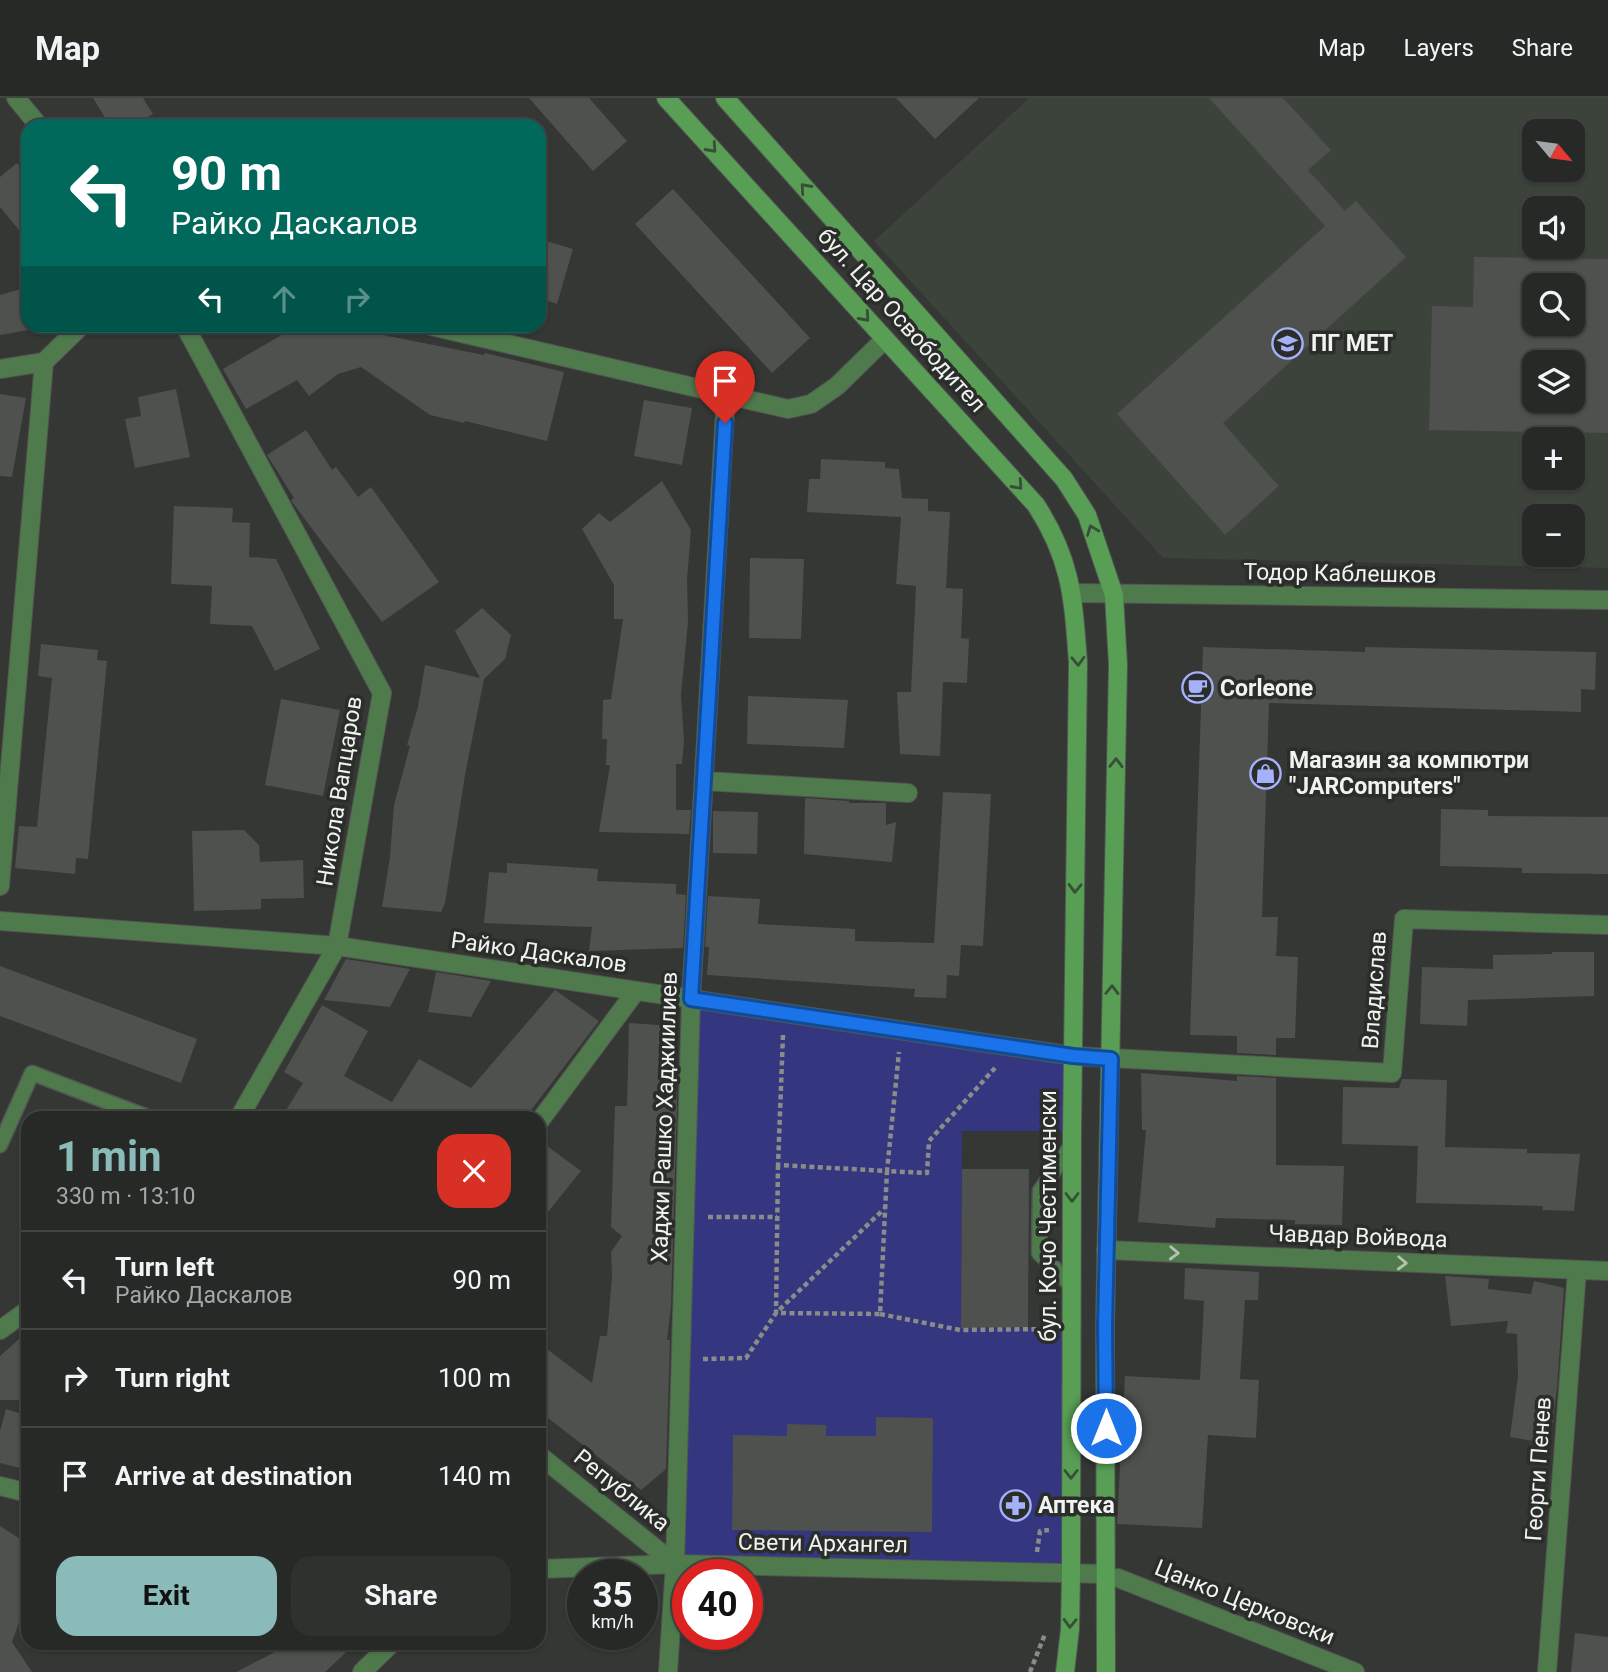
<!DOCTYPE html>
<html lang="en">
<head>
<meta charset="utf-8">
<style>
	body { margin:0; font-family:Roboto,sans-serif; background:#2f312f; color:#f1f3f6; height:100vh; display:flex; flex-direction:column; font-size:26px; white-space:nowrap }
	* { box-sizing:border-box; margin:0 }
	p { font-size:23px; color:#a4a6a7 }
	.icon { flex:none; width:38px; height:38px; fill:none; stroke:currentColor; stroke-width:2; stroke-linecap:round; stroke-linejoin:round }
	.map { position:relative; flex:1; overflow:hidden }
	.sheet { position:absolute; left:21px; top:1013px; width:525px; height:539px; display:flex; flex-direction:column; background:#272927; border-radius:21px; box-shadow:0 2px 5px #0004,0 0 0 2px #434544 }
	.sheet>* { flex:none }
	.guide { position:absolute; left:21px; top:21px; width:525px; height:214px; border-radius:21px; box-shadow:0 2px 5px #0004,0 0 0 2px #434544; background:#00695c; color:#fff; overflow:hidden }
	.needle { width:46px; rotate:119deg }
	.buttons { position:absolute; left:1522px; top:21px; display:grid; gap:14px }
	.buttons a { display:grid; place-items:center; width:63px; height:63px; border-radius:14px; background:#272927; box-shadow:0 2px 5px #0004,0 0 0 2px #434544; font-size:35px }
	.speed { position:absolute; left:567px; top:1461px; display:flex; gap:14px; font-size:35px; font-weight:700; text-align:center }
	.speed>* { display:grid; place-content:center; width:91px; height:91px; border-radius:50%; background:#272927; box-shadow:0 2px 5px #0004,0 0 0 2px #434544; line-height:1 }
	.speed small { font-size:18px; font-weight:400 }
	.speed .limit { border:10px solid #d22; background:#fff; color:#111 }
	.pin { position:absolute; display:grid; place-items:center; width:60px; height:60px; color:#fff; margin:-72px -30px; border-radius:50% 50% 50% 0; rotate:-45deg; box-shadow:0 0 7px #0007 }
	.pin .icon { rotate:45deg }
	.me { position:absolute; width:77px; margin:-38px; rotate:0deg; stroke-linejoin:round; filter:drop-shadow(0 0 5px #0008) }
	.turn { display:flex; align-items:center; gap:24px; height:147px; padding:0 35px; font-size:32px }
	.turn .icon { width:91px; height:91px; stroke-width:2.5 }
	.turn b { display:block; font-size:49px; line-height:60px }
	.lanes { display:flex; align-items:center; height:66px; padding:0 35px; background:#0003; justify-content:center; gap:35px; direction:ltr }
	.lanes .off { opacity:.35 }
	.round { display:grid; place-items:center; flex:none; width:74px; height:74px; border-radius:21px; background:#2f312f }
	.head { display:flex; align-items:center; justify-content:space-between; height:119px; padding:0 35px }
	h1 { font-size:42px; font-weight:700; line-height:52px; color:#8bbbb9 }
	.button { display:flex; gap:14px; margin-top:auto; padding:14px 35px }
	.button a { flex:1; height:80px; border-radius:21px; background:#8bbbb9; color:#111; font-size:28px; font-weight:700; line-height:80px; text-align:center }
	.button a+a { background:#2f312f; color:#f1f3f6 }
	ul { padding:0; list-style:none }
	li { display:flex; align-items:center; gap:21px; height:98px; padding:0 35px; border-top:2px solid #434544 }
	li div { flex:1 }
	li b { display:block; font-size:26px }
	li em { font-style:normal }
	header { display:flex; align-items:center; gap:42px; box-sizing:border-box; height:98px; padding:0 35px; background:#272927; border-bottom:2px solid #434544 }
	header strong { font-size:33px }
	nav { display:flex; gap:38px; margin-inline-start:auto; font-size:24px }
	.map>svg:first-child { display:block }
	.built { fill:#3b433b; fill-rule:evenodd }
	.green { fill:#34367f }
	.building { fill:#4e514d; fill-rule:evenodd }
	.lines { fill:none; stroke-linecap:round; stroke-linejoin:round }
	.lane-casing { stroke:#525552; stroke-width:17 }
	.street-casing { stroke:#525552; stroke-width:20 }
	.secondary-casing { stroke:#525552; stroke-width:20 }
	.path { stroke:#898c89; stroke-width:4.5; stroke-dasharray:5 3.5; stroke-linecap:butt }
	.lane { stroke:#4f7a4c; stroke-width:14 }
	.street { stroke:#4f7a4c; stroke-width:18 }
	.secondary { stroke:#589f55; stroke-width:18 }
	.oneway { stroke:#384f37 }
	.oneway2 { stroke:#b0c3ae }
	.route-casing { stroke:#114b97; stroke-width:18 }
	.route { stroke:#1a73e8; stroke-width:12 }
	.labels { text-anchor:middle; stroke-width:7; stroke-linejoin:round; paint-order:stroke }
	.street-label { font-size:23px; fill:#f1f3f0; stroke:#2a2d2a }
	.poi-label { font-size:23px; font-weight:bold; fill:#f1f3f0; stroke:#2a2d2a; text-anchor:start }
</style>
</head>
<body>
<header>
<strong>Map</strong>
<nav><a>Map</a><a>Layers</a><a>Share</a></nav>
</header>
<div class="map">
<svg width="1608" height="1574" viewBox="0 0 1608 1574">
	<rect width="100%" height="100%" fill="#343734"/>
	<path class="built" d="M1029,0H1608V470L1163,460L874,143ZM1535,33H1573V72H1535ZM1535,110H1573V149H1535ZM1535,187H1573V226H1535ZM1535,264H1573V303H1535ZM1535,341H1573V380H1535ZM1535,418H1573V457H1535Z"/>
	<path class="green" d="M691,901L1073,958L1072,1033H962L961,1230L1072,1229L1071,1475L675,1466Z"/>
	<path class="building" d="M93,0H143L153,16L133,28H110Z
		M529,0H589L627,43L593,73Z
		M896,0H979L935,41Z
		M1209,0H1283L1331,52L1308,72L1345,113L1356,103L1406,159L1223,325L1279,388L1225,437L1117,316L1325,128Z
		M17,65L28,78V143L0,109V79Z
		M673,91L810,240L772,275L635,126Z
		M539,141L573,151L557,206L539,200Z
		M1474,159L1608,161V335L1429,332L1432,208L1473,209ZM1535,187H1573V226H1535ZM1535,264H1573V303H1535Z
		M28,189V232L0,237V197Z
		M297,228H369L368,234L484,257L485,255L564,274L547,343L465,323L464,325L430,317L361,269L338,276L309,298L297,282L246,311L223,271Z
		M176,291L190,359L135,370L125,321L141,318L138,299Z
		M0,296L26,300L12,379L0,378Z
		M644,302L692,310L682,367L634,358Z
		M306,332L332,372L336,369L358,399L371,389L439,484L382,524L292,404L291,402L294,400L267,357Z
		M821,361L885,364V370L899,371L902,400L928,401V413L950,414L946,490L963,491L961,540L969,541L967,585L943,584L940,658L900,656L897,594H911L916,488L896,486L901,419L807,414L809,381H820Z
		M662,383L691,432L687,483L688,524L681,597L684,643L682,666H676V712H691L689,736L599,734L610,667H606L607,641H602L603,602L611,601L623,521H614V487L582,431L599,415L610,424Z
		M174,408L233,410L232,424L250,425L249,459L276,461L320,551L275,573L252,528L210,526L212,488L171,486Z
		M750,460L804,461L801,541L749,540Z
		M482,510L511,537L505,561L484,581L465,677L445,805L441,814L382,809L390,759L394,707L410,648L407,647L418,609L425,567L480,580L455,533Z
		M41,546L98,552L97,562L107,563L88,761L76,760L75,776L15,770L19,728L37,729L52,580L38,578Z
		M1203,549L1365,554V549L1596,554L1595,592L1581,591V614L1269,605L1262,819H1278L1276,858L1298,859L1295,940H1276V957L1237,955V938L1190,937Z
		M748,598L848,602L844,650L747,646Z
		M281,601L340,612L323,698L265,687Z
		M943,694L991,696L983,848L961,847L959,878L947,877L946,900L914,899L915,891L707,877L709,849H705L708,798L760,801L758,826L855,831V843L934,845Z
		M805,700L849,703V705H886V727L896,724L892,764L804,756Z
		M1441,711L1488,712V718L1608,719V776L1522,775V770L1440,768Z
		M713,713L758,714L757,756L713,755Z
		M244,732L259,747L260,764L303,762L304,800L261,801V811L194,813L192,733Z
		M507,765L598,771L597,783L676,786V796L686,797L683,850L589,853L592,829L484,825L489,774L507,775Z
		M1552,854H1594V898L1468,902L1467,928L1420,926L1422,869L1493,871V857L1552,856Z
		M346,861L410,871L390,909L324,902Z
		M0,868L197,941L181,985L0,918Z
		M436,874L491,883L471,919L428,914Z
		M555,892L599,923L525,1020H281L303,985L284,974L322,907L368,933L344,978L392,1004L419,961L471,990Z
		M629,925L674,928L677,1009L671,1208L667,1242H670L666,1371L641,1392L539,1313V1245L592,1285L600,1238H607L612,1178L611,1154L622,1138L611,1129L615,1008H627Z
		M1141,975L1237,983V978L1276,980V1067L1344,1068L1342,1127L1295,1126V1122L1216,1120L1215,1130L1138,1124L1146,1032H1142Z
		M1402,981L1447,982L1445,1049L1527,1051V1055L1580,1056L1574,1113L1542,1112L1543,1108L1416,1105L1418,1048L1342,1046L1343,989L1399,990Z
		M539,1042L581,1073L539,1125Z
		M962,1071H1029L1028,1229L961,1230Z
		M1185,1170L1259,1174L1258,1202H1245L1240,1281L1259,1282L1256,1340L1208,1337L1202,1430L1117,1426L1125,1278L1200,1282L1204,1203L1184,1201Z
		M1445,1178L1489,1181L1488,1191L1531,1196L1534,1183L1564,1190L1557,1290L1550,1346L1510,1339L1518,1278L1517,1236L1506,1235L1508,1223L1451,1228Z
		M28,1233V1281L20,1302H0V1258Z
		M6,1311L28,1318V1372L0,1365V1333Z
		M876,1319L933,1320L932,1434L732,1432L733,1337L787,1338V1326L826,1327V1338H876Z
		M0,1428L28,1446V1499L12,1544L32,1574H0Z
		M1575,1535L1608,1539V1574H1571Z
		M293,1545H356L325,1574H236Z"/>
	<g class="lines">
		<defs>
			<path id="lane" d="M0,1047L32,975L150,1020
				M1072,1188L1039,1155L1040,1093L1072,1046"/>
			<path id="street" d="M16,0L39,28
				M185,228L382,595L337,848L239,1020
				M431,228L788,311L811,306L837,288L885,241
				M0,271L44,264L81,228
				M1072,495L1608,502
				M705,683L908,695
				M0,788L44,264
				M0,823L337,848L1073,958L1392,975L1404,821L1608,827
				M539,1024L636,893
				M1106,1152L1608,1173
				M0,1232L28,1212
				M539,1357L675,1466
				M0,1388L28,1395
				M539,1471L675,1466L1107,1476
				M1118,1480L1355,1574
				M362,1574L392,1545
				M668,1574L675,1466L691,901L726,297
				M1547,1574L1577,1172"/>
			<path id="secondary" d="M666,0L1036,407C1072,463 1073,500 1078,564L1072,1033L1071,1475L1070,1531L1065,1574
				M725,0L1064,381L1087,417L1114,497L1118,567L1105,1228L1106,1574"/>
		</defs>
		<use href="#lane" class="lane-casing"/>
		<use href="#street" class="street-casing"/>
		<use href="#secondary" class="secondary-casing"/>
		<path class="path" d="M783,937L778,1067L887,1073L899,954
			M778,1067L776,1215L880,1216L887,1073L927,1075L929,1043L995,970
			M708,1119H777
			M880,1216L960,1232L1050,1231
			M703,1261L746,1260L776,1215L884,1111
			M1037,1454L1040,1433L1049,1432
			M1030,1574L1045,1536"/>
		<use href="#lane" class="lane"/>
		<use href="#street" class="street"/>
		<use href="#secondary" class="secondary"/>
	</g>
	<defs><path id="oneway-chevron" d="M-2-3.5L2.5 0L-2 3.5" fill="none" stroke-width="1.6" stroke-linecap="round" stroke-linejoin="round" transform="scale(1.75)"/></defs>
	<g class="oneway">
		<use href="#oneway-chevron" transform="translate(712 50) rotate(48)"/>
		<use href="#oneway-chevron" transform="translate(805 90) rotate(-132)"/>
		<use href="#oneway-chevron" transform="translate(865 219) rotate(48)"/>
		<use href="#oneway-chevron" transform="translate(1018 387) rotate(48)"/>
		<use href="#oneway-chevron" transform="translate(1092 432) rotate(-111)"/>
		<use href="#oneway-chevron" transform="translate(1078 563) rotate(88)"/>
		<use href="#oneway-chevron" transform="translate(1116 665) rotate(-89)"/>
		<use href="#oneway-chevron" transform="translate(1075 790) rotate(91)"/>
		<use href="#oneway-chevron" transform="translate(1112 892) rotate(-89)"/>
		<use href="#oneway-chevron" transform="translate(1072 1099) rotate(90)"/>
		<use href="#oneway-chevron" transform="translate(1071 1376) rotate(90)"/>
		<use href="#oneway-chevron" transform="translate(1070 1525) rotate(92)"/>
	</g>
	<g class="oneway2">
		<use href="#oneway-chevron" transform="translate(1174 1155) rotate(2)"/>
		<use href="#oneway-chevron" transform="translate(1402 1165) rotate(2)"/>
	</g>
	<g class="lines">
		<defs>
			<path id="route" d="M725,325L691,901L1073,958L1111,961L1105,1228L1106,1330"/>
		</defs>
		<use href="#route" class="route-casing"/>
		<use href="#route" class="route"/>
	</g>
	<defs>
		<symbol id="school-ring" viewBox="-11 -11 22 22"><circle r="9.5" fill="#2a2d2a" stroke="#a6b1fc" stroke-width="1.5"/><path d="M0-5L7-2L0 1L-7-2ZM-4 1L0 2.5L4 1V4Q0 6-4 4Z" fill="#a6b1fc"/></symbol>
		<symbol id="cafe-ring" viewBox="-11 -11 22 22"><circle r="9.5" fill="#2a2d2a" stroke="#a6b1fc" stroke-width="1.5"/><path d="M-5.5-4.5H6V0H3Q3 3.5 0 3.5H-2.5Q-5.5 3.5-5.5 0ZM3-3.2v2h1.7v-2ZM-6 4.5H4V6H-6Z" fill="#a6b1fc"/></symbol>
		<symbol id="shop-ring" viewBox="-11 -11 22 22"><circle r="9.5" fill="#2a2d2a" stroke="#a6b1fc" stroke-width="1.5"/><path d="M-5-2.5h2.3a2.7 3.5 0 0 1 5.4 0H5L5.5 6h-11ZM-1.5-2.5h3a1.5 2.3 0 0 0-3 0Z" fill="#a6b1fc"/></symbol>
		<symbol id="pharmacy-ring" viewBox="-11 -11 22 22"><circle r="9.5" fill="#2a2d2a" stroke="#a6b1fc" stroke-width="1.5"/><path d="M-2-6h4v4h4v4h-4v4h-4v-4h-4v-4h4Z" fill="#a6b1fc"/></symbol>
	</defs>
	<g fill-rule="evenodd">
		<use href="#school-ring" x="1270" y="228" width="35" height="35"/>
		<use href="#cafe-ring" x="1180" y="572" width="35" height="35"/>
		<use href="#shop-ring" x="1248" y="658" width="35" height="35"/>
		<use href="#pharmacy-ring" x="998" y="1390" width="35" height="35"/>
	</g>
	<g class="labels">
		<g class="street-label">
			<text transform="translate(902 222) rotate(48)" y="8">бул. Цар Освободител</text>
			<text transform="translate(1340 475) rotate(1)" y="8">Тодор Каблешков</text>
			<text transform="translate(339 693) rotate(-81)" y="8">Никола Вапцаров</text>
			<text transform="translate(539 854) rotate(8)" y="8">Райко Даскалов</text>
			<text transform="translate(1374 892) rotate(-86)" y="8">Владислав</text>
			<text transform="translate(664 1019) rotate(-88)" y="8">Хаджи Рашко Хаджиилиев</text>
			<text transform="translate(1048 1118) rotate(-90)" y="8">бул. Кочо Честименски</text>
			<text transform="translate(1358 1138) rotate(2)" y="8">Чавдар Войвода</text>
			<text transform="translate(1538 1371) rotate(-86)" y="8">Георги Пенев</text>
			<text transform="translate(622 1392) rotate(39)" y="8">Република</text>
			<text transform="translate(823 1445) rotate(1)" y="8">Свети Архангел</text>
			<text transform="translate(1245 1504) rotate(22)" y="8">Цанко Церковски</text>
		</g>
		<g class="poi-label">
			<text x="1311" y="253">ПГ МЕТ</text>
			<text x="1220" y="598">Corleone</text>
			<text x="1289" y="670">Магазин за компютри<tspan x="1289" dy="26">"JARComputers"</tspan></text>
			<text x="1038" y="1415">Аптека</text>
		</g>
	</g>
</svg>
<div class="buttons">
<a><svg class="needle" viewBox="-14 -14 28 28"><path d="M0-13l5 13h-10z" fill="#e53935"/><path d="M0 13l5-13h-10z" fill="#a4a6a7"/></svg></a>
<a><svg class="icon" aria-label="sound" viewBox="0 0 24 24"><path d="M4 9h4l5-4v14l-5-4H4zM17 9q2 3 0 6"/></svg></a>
<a><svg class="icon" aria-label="search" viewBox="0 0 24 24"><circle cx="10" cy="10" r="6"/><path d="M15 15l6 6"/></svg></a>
<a><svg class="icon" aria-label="layers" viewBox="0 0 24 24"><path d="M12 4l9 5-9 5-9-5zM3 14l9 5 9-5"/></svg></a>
<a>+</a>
<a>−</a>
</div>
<div class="speed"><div>35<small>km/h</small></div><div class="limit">40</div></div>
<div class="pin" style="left:725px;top:325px;background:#d93025"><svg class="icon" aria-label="arrive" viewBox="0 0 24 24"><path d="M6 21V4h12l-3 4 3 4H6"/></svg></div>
<svg class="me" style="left:1106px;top:1330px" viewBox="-20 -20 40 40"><circle r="17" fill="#1a73e8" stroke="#fff" stroke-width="3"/><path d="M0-11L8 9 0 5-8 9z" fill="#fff"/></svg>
<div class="guide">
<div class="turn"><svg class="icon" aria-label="left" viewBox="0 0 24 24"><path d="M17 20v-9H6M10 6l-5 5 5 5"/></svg><div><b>90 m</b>Райко Даскалов</div></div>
<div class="lanes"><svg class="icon" aria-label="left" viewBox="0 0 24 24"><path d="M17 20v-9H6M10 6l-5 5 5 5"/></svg><svg class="icon off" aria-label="ahead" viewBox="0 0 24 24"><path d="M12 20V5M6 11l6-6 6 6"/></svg><svg class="icon off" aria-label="right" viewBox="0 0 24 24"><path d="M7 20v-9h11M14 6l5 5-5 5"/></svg></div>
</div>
<section class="sheet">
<div class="head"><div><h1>1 min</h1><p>330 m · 13:10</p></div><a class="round" style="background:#d93025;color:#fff"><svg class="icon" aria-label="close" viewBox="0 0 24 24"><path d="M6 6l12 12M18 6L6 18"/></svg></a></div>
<ul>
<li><svg class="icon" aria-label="left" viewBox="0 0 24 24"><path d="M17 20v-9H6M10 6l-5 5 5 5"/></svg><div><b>Turn left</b><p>Райко Даскалов</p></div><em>90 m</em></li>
<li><svg class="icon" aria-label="right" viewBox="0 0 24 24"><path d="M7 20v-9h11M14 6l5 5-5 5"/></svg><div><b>Turn right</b></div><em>100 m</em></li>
<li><svg class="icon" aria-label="arrive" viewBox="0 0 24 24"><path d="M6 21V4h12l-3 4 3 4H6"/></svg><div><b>Arrive at destination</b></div><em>140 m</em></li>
</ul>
<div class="button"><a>Exit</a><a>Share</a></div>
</section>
</div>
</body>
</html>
